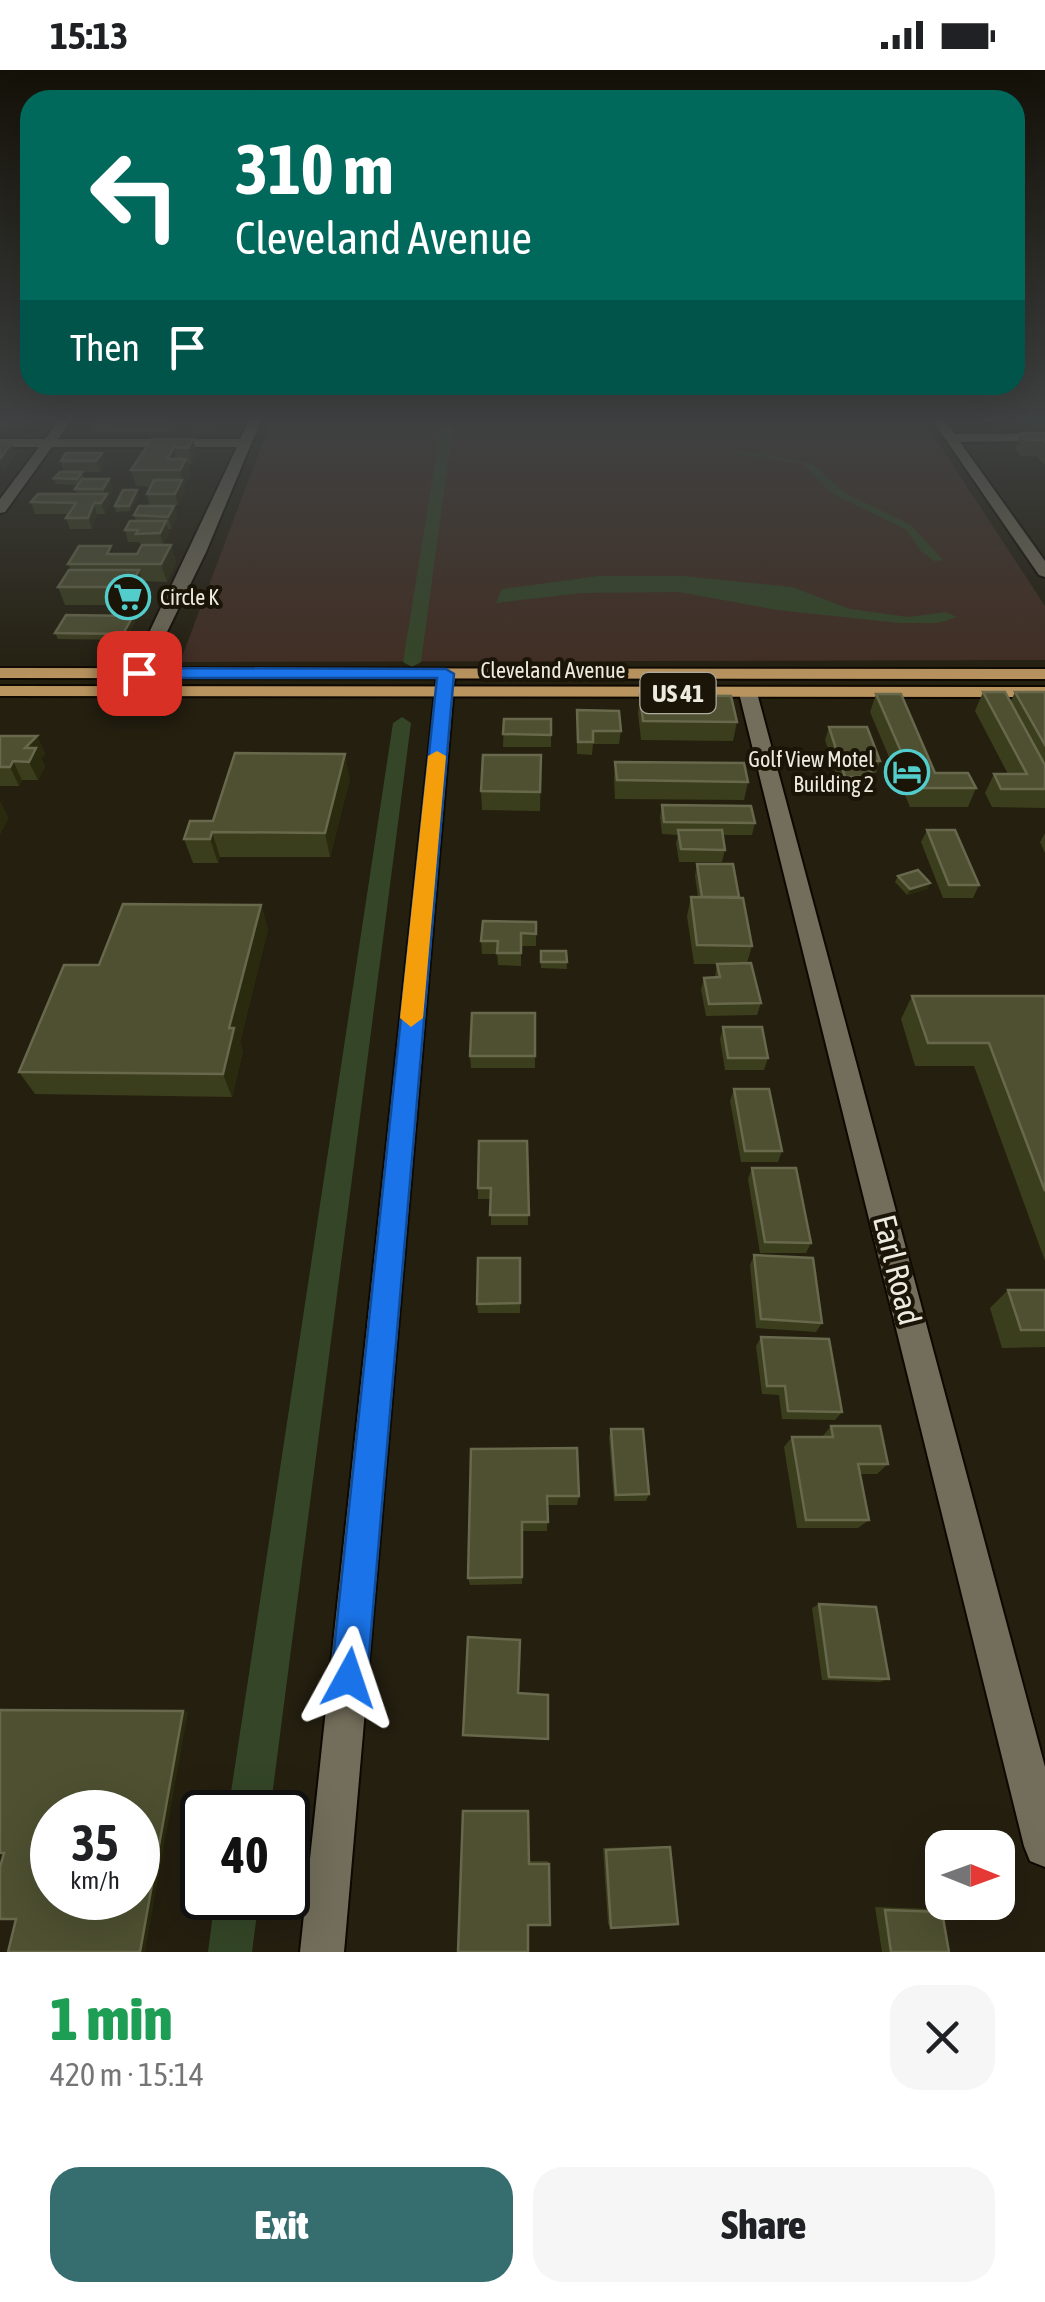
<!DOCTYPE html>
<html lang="en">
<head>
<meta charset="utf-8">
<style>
	body { margin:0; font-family:"Asap Condensed",sans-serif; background:#f6f6f6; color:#202124; height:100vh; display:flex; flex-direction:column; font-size:38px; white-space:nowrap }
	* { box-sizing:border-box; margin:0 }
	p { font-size:32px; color:#757577 }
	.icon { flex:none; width:55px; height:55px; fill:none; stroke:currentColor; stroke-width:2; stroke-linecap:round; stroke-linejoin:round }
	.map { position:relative; height:1882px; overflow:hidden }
	.panel { display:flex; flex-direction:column; background:#fff; flex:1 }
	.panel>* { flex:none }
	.guide { position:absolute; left:20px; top:20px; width:1005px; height:305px; border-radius:30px; box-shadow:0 10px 40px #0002; background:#00695c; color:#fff; overflow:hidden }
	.needle { width:65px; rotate:91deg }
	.tools { position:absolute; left:925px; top:1760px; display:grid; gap:20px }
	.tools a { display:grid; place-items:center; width:90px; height:90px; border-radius:20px; background:#fff; box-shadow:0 10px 40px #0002; font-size:50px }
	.speed { position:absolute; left:30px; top:1720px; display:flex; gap:20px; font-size:50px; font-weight:700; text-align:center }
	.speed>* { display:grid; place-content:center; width:130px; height:130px; border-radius:50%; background:#fff; box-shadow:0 10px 40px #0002; line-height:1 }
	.speed small { font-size:25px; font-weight:400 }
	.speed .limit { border:5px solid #111; border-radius:15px; background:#fff; color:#111 }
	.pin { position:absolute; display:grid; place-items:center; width:85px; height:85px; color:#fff; margin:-42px; border-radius:20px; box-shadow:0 5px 15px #0006 }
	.me { position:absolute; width:110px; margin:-55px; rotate:5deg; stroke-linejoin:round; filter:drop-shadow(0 0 8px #0008) }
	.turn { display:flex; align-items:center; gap:35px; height:210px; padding:0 50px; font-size:45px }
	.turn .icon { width:130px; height:130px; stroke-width:2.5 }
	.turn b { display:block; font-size:70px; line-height:85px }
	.then { display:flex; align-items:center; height:95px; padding:0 50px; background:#0003; gap:20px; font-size:38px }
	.round { display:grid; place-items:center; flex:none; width:105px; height:105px; border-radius:30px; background:#f6f6f6 }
	.headline { display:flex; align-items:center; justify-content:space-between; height:170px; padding:0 50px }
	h1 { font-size:60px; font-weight:800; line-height:75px; color:#1e9e55 }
	.cta { display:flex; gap:20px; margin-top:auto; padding:20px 50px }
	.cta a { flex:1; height:115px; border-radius:30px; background:#366e70; color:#fff; font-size:40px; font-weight:800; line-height:115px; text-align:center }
	.cta a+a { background:#f6f6f6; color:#202124 }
	.status { display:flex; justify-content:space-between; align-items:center; height:70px; padding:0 50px; background:#fff; direction:ltr }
	.status svg { height:28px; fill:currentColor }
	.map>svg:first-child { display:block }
	.green { fill:#412d22 }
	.water { fill:#344627 }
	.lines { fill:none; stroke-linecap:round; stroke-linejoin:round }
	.canal { fill:#344627; fill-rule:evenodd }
	.minor-casing { stroke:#0d0800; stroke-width:4 }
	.tertiary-casing { stroke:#0d0800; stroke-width:4 }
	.primary-casing { stroke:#0d0800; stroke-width:4 }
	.minor { fill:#736e5b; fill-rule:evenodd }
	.tertiary { fill:#736e5b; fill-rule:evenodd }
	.primary { fill:#ba945f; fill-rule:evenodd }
	.wall { fill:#3b3e1c }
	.shaded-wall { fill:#2a2a0e }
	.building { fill:#4e5031; stroke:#67684c; stroke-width:2.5; fill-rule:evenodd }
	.route { fill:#1a73e8; stroke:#114b97; stroke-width:2.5 }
	.slow { fill:#f59e0b }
	.labels { text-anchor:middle; stroke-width:8; stroke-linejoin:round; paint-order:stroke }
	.far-poi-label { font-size:22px; fill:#edeadf; stroke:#1a1506; text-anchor:start }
	.far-street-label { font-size:22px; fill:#edeadf; stroke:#1a1506 }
	.shield { fill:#1a1506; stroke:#aeaa9e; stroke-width:2.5 }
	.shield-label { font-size:25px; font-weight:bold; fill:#edeadf }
	.near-street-label { font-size:32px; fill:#edeadf; stroke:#1a1506 }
</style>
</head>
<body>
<div class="status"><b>15:13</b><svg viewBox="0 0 49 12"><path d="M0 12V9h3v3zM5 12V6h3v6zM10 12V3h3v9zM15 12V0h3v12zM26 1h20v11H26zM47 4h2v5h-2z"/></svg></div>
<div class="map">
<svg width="1045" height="1882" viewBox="0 0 1045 1882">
	<rect width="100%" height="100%" fill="#241f0f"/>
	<path class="green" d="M272,348H922L1045,536V590L180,592Z"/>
	<path class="water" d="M738,380L813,394L845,423L911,455L943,490L934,491L921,481L905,459L831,423L803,394L730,383Z
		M599,506H683L792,517L850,539L909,547L945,542L957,547L938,553H899L777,540L679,522L581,523L496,533L502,519Z"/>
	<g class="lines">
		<path class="canal" d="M442,348H454L421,592L412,597L403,592Z
			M402,647L411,653L270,1742H228L393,653Z
			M215,1828H259L252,1882H208Z"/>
		<defs>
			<path id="minor" d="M60,348H73L58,369H240L250,348H262L206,482L145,607H133L130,603L237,377H52L5,442L0,443V429L39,377H0V369H45Z
				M931,348H943L955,364L1045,363V371L960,372L1045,491V507L1039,505Z
				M748,618L757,623L1045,1697V1797L1030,1791L1024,1776L739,623Z"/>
			<path id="tertiary" d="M446,599L455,604L344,1882H300L437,604Z"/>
			<path id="primary" d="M0,598L1045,599V609L0,608Z
				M0,616L1045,617V627L0,626Z"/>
		</defs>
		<use href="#minor" class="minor-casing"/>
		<use href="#tertiary" class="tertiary-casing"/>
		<use href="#primary" class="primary-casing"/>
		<use href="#minor" class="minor"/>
		<use href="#tertiary" class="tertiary"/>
		<use href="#primary" class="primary"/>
	</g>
	<path class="wall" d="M1,348H38L30,358H4Z
		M98,348H175L176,352L170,362H110L109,361L108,362H96L94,357L98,350Z
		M184,348H225L221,356H186Z
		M1021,363H1045V395L1036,386H1020L1015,379Z
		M152,369H193L197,385L192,394H188L190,405L184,417L185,421L178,435L150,436L147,424L151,417L136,416L131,400Z
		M102,383L105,394L100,402H82L84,409L113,420L108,427L110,435L105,444H97L92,459H70L66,448L68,444H35L31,432L77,424L75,419L78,415L56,414L54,408L64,402L61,391Z
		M139,426L131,441L116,442L115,436Z
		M174,436L177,448L171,459H168L169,463L163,475H171L176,493L167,512L143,511L145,518L136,535H65L58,517L71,500L68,494L114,484H137L142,475L139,472H128L125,460L136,451L134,445Z
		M133,546L135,552L125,570L58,569L55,563Z
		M983,622L1010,633L1015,622H1045V738L992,737L985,723L994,704H1008L975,641Z
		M876,624L935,703L976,718L968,737H910L870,642Z
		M640,625L737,652L733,671L641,670L638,643Z
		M577,640L621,661L619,674H593L592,685L577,684Z
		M504,649H551V677H503Z
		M829,657L880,691L876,703H872L873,707L869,719H841L825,670Z
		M0,666H37L45,684L41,689L45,696L38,710H22L19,716H0Z
		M541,685L540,741L482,740L481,721Z
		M615,692L748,712L744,730L615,729L614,710Z
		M350,708L330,787H220L218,793H193L184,769L213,751Z
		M662,735L755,753L752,765H723L725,780L722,792H679L676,773L678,765L662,764L660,747Z
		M927,760L979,815L973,828H943L921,772Z
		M1045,763V783L1040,772Z
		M697,794L739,828L752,876L747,893L761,933L757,945L706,946L701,920L704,908L715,907L717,894H719H694L687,846L691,827H698L695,806Z
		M898,806L930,813L927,819L907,825L895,812Z
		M261,835L268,859L240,972L243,981L232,1027L35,1024L19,1002L99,895Z
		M536,852V876H521V896L498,895L497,884H482L481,871Z
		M541,881H566L567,899L541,898Z
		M912,926H1045V1191L974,996H915L901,949Z
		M535,943V998H471L470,986Z
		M723,957L768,988L764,1000H725L720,969Z
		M734,1019L782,1081L778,1092H741L730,1031Z
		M527,1071L528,1155H491V1129H478V1118Z
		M752,1098L811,1173L806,1183H760L748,1109Z
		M754,1185L822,1253L816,1262L756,1258L750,1195Z
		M520,1188V1243H478L477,1234Z
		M1008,1220H1045V1277L1002,1278L990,1238Z
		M761,1267L842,1342L835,1350L782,1349L779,1325L762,1324L756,1276Z
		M831,1356L888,1394L877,1404H860L869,1450L858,1458H797L784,1377L792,1367H822Z
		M611,1359L649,1424L646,1431H614L609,1367Z
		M471,1379L579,1426L577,1435H548L547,1461H522V1514L470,1515L468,1508Z
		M819,1534L889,1609L880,1612L822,1610L812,1538Z
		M528,1740L529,1791H548L549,1794L550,1855L463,1741Z
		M666,1776L670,1777L611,1858L608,1854L603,1778Z
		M875,1837L931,1839L942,1842L949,1882H882Z"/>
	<path class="shaded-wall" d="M27,348H38L30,358Z
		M169,348H175L176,352L170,362L167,352Z
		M193,369L197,385L192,394L188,378Z
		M11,374L16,385L3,402L0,395V389Z
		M174,377L178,394L167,389Z
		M102,383L105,394L100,402L96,391Z
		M186,389L190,405L184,417L180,400Z
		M109,409L113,420L108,427L110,435L105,444L101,433L105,427L103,419Z
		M182,410L185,421L178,435L175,424Z
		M137,420L139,426L131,441L129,436Z
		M94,433L97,444L92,459L88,448Z
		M174,436L177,448L171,459L168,447Z
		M166,451L169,463L163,475L160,463Z
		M171,475L176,493L167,512L161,494Z
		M139,500L145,518L136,535L130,517Z
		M133,546L135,552L125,570L123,564Z
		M37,666L45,684L41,689L45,696L38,710L29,692L25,678Z
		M345,684L350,708L330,787L325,763Z
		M13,691L22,710L19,716L10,697Z
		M0,731L9,748L0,765Z
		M212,762L220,787L218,793L210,769Z
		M930,813L927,819L907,825L910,819Z
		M261,835L268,859L240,972L243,981L232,1027L223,1004L229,958Z
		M183,1641L188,1642L145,1882H140Z"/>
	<path class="building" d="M100,348H109L106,351V357H94Z
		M109,348H169L167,352L106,351Z
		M1021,363H1045V372L1043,370H1026Z
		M152,369H193L188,378L174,377L167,389H186L180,400H131Z
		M0,374H11L0,389Z
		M66,383H102L96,391H61Z
		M60,402H82L77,409L54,408Z
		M82,409H109L103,419H75Z
		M154,410H182L175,424H147Z
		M123,420H137L129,436H115Z
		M38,424H107L101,433H94L88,448H66L76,433L31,432Z
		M139,436H174L168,447L134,445Z
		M130,451H166L160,463L136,464L138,460H125Z
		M142,475H171L161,494H68L79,476H111L107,484H137Z
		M69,500H139L130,517H58Z
		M66,545L133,546L123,564L55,563Z
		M983,622H1005L1045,695V719H1001L994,704H1027Z
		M1015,622H1045V675Z
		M876,624H901L935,703H968L976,718H917Z
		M640,625L731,626L737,652L643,651Z
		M577,640L619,641L621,661H593V672H578Z
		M504,649H551V665L503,664Z
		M829,657H867L880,691H867L873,707H845Z
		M0,666H37L25,678H36L29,692L13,691L10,697H0Z
		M235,683L345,684L325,763L212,762L210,769H184L190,751H213Z
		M483,685H541L540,722L481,721Z
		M615,692L744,693L748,712L617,710Z
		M662,735L751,736L755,753L664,752Z
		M678,760H722L725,780L681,779Z
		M927,760H955L979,815H949Z
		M697,794H733L739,827H702Z
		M918,800L930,813L910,819L898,806Z
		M691,827L743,828L752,876L697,875Z
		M123,834L261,835L229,958H234L223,1004L19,1002L64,895H99Z
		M483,851L536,852V864L521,863V883H497L498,871H481Z
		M541,881H566L567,892H541Z
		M751,893L761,933L709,934L704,908L720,907L717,894Z
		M912,926H1045V1121L989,973H928Z
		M472,943H535V986H470Z
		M723,957H762L768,988H728Z
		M734,1019H769L782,1081H745Z
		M479,1071H527L529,1145H490L491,1118H478Z
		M752,1098H796L811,1173L765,1172Z
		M754,1185L813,1188L822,1253L761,1249Z
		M478,1188H520V1233L477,1234Z
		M1008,1220H1045V1260H1021Z
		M761,1267L829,1269L842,1342L788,1341L785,1316H767Z
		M831,1356H880L888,1394H858L869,1450H806L792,1367H833Z
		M611,1359H643L649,1424L616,1425Z
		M577,1378L579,1426H547L548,1452H522V1507L468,1508L471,1379Z
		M819,1534L876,1537L889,1609L829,1607Z
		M468,1567L520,1570L518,1623L548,1625V1669L463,1665Z
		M0,1640L183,1641L140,1882H8L16,1849H0V1797L4,1783H0ZM52,1742H138V1828H52Z
		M463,1741H528L529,1794H549L550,1855H528V1882H458Z
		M670,1777L678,1854L611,1858L606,1780Z
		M885,1840L942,1842L949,1882H891Z"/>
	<linearGradient id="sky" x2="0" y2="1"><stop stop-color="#141108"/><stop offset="0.57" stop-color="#3f4242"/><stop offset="1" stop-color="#3f4242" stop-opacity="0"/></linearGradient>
	<rect width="1045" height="612" fill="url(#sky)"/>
	<path class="route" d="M446,599L454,604L367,1608L361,1621L349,1626L336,1621L331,1608L437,608H139L131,603L139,598Z"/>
	<path class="slow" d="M437,681L446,686L423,948L411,957L400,948L428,686Z"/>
	<defs>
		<symbol id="supermarket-ring" viewBox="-11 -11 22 22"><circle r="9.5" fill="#1a1506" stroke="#52cdcc" stroke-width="1.5"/><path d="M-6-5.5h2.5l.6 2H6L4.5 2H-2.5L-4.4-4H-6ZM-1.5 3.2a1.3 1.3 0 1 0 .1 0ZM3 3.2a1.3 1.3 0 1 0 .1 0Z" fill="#52cdcc"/></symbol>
		<symbol id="hotel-ring" viewBox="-11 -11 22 22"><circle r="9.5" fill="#1a1506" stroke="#52cdcc" stroke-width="1.5"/><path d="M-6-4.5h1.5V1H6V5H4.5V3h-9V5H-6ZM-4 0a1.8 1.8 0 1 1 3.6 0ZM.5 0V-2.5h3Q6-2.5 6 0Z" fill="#52cdcc"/></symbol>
	</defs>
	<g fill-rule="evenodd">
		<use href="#supermarket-ring" x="103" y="502" width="50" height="50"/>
		<use href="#hotel-ring" x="882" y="677" width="50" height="50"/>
	</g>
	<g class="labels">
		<g class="far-poi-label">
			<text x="160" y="535">Circle K</text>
			<text x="874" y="697" text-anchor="end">Golf View Motel<tspan x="874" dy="25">Building 2</tspan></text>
		</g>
		<g class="far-street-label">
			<text x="553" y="608">Cleveland Avenue</text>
		</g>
		<rect class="shield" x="640.5" y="603" width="75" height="40" rx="8"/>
		<g class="shield-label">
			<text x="678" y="632">US 41</text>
		</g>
		<g class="near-street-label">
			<text transform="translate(897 1200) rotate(76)" y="11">Earl Road</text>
		</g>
	</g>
</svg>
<div class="tools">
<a><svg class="needle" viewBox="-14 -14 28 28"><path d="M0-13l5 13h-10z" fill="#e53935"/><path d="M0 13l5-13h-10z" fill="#757577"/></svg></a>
</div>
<div class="speed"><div>35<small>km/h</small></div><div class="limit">40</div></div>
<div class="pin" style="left:139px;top:603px;background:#d93025"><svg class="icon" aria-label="arrive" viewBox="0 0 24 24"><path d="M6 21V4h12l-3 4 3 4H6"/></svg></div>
<svg class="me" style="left:349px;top:1608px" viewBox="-20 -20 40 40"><path d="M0-17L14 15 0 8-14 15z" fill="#1a73e8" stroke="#fff" stroke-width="4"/></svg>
<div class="guide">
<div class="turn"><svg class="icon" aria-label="left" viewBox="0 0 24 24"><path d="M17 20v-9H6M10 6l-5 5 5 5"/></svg><div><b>310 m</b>Cleveland Avenue</div></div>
<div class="then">Then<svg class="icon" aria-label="arrive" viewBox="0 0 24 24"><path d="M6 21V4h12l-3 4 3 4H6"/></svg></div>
</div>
</div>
<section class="panel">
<div class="headline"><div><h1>1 min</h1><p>420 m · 15:14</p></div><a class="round"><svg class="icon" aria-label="close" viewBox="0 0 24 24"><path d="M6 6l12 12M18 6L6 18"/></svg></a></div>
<div class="cta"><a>Exit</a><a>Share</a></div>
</section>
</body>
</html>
